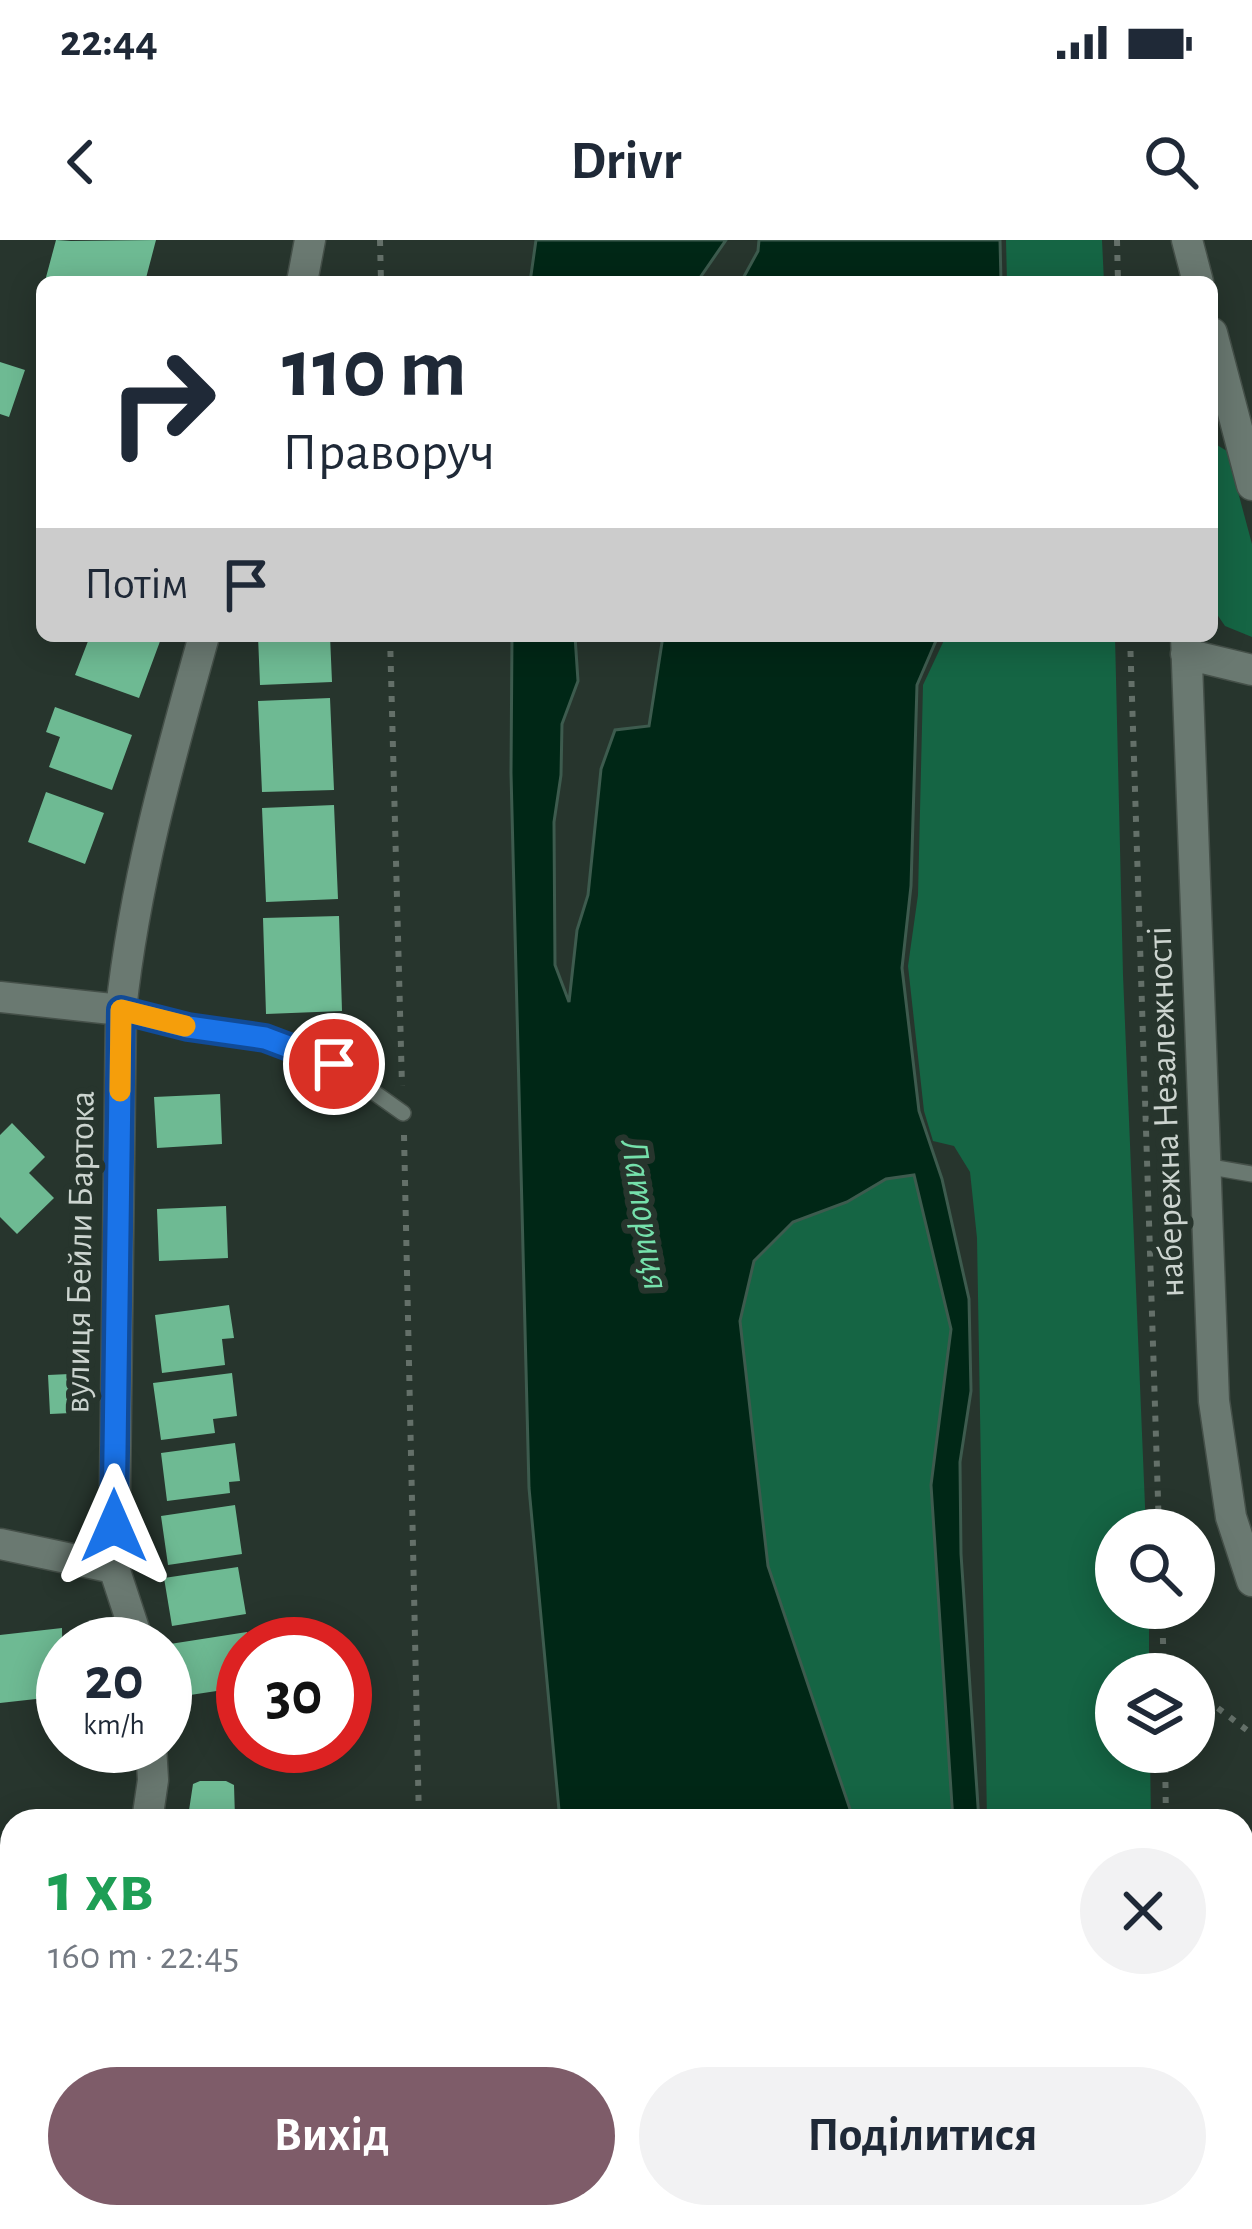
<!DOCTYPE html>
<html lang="uk">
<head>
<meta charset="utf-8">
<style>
	body { margin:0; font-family:"Alegreya Sans",sans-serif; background:#f2f2f3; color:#1f2937; height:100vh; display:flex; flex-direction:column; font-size:45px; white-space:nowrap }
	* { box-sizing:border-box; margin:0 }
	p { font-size:39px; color:#747a83 }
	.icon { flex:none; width:66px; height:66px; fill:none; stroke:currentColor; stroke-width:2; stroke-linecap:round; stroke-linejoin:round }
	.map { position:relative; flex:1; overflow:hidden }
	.drawer { position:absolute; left:0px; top:1569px; width:1254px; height:420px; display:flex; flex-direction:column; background:#fff; border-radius:36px 36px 0 0; box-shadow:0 6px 30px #0003 }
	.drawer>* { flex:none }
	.hud { position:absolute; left:36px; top:36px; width:1182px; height:366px; border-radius:18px; box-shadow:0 6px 30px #0003; background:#fff; color:#1f2937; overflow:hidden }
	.buttons { position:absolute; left:1095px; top:1269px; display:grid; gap:24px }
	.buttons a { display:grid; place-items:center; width:120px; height:120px; border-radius:50%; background:#fff; box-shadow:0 6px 30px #0003; font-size:60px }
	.speed { position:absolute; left:36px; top:1377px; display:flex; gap:24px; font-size:60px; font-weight:700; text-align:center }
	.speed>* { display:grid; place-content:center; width:156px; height:156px; border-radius:50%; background:#fff; box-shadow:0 6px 30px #0003; line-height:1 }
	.speed small { font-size:30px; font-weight:400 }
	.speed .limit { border:18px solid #d22; background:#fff; color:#111 }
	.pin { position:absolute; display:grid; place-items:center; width:102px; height:102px; color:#fff; margin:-51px; border:6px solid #fff; border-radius:50%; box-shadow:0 3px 12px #0007 }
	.me { position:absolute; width:132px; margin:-66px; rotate:0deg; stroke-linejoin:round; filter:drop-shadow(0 0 9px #0008) }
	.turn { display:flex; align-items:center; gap:42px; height:252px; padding:0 48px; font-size:54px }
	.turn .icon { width:156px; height:156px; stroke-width:2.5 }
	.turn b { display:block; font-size:84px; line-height:102px }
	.then { display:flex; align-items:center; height:114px; padding:0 48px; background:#0003; gap:24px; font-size:45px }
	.round { display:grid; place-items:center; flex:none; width:126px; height:126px; border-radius:63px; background:#f2f2f3 }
	.head { display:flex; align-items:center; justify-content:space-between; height:204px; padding:0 48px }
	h1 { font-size:72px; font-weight:700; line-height:90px; color:#1e9e55 }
	.primary-button { display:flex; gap:24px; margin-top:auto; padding:24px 48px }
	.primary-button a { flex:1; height:138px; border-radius:72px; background:#7e5c69; color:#fff; font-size:48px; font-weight:700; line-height:138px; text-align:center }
	.primary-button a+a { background:#f2f2f3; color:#1f2937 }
	.status { display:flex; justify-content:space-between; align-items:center; height:84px; padding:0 60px; background:#fff; direction:ltr }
	.status svg { height:33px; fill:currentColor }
	header { display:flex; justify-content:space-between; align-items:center; height:156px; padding:0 48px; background:#fff; font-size:54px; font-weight:700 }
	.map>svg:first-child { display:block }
	.green { fill:#156544 }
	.water { fill:#002716; stroke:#3d5b4e; stroke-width:3 }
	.building { fill:#6eba93 }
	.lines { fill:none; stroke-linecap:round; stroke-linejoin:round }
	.service-casing { stroke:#455049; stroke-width:18 }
	.minor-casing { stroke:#455049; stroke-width:33 }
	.tertiary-casing { stroke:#455049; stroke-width:33 }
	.path { stroke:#647069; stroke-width:6; stroke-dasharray:6 9; stroke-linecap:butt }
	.service { stroke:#6a7971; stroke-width:15 }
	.minor { stroke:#6a7971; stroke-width:30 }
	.tertiary { stroke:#6a7971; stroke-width:30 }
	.route-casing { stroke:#114b97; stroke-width:30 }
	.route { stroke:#1a73e8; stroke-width:21 }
	.slow { stroke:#f59e0b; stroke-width:21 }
	.labels { text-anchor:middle; stroke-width:12; stroke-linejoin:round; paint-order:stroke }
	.street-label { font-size:36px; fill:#ccd4cf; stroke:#27352d }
	.water-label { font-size:39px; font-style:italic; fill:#75e0ab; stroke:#27352d }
</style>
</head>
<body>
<div class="status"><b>22:44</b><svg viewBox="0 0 49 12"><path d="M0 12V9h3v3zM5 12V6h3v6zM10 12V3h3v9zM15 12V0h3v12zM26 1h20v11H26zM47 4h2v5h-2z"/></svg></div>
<header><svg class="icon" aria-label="back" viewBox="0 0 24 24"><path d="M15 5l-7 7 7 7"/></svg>Drivr<svg class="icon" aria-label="search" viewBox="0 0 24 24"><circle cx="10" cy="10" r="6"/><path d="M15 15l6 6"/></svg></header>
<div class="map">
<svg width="1252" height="1989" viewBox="0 0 1252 1989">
	<rect width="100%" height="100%" fill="#27352d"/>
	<path class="green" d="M1006,0H1102L1104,42H1007Z
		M1212,202L1227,211L1252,304V397L1225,386L1212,367Z
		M946,396H1115L1123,735L1146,1290H1116V1368H1149V1434H1116V1512H1150L1151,1581H987L977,998L970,932L954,906L933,901L924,871L908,726L918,655L923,445Z
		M914,935L951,1089L931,1245L953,1581H854L768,1326L740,1081L754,1021L793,982L847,962L886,939Z
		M977,1977H1163V1989H979Z"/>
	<path class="water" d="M536,0H726L697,42H530Z
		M759,0H1000L1001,42H741L758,11Z
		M512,396H575L578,441L562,484L561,535L554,582L555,725L569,762L577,690L588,655L601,529L615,490L649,486L663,396H938L917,445L911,646L902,728L919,871L942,939L969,1059L971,1151L960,1222L961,1314L979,1581H953L931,1245L951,1089L914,935L886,939L847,962L793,982L754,1021L740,1081L768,1326L854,1581H560L529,1248L511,533Z
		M597,1977H967L969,1989H598Z"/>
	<path class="building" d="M56,0L71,1L156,0L145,42H48L45,41Z
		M0,122L25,130L9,177L0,174Z
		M90,396H162L139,458L75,435Z
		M258,396H330L332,442L260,445Z
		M330,458L334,550L262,552L258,461Z
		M55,467L132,495L112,550L49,527L60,497L46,492Z
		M46,552L104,573L85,624L28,602Z
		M334,565L338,659L266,662L262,568Z
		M339,676L342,771L266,774L263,678Z
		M220,854L222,904L157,908L154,857Z
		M12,883L45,917L29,933L54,958L17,994L0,977V895Z
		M226,966L228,1018L159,1021L157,969Z
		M229,1065L234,1098L222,1099L225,1125L162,1133L155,1075Z
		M91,1133L93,1172L50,1174L48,1135Z
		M232,1133L237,1176L213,1179L215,1193L161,1200L153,1143Z
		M235,1203L240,1241L229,1242L230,1253L167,1261L161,1213Z
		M235,1265L242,1314L168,1325L161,1276Z
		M238,1327L246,1374L172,1386L164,1338Z
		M62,1388L63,1456L0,1463V1395Z
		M247,1392L249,1404H243V1447L177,1457L170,1404Z
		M200,1541H226L234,1545L235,1578L198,1581L188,1577L193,1544Z"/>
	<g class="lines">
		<defs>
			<path id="service" d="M121,770L188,787L265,798L334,824L403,873
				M1205,926L1252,934"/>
			<path id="minor" d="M302,42L310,0
				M0,757L121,770C135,640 169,521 204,396
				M0,1304L114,1328L139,1404
				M114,1328L121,770
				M147,1581L153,1540L151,1506
				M93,1989V1977"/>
			<path id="tertiary" d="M1187,0L1198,42
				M1212,93L1252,245
				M1186,396L1214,1161L1231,1277L1252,1341
				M1186,414L1252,430"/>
		</defs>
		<use href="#service" class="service-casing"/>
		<use href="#minor" class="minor-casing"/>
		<use href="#tertiary" class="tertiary-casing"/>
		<path class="path" d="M380,0L381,42
			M1117,0L1118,42
			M390,396L402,846
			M1130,396L1159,1290
			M404,895L419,1581
			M1162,1368L1164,1434
			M1194,1450L1252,1494
			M1165,1512L1166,1581
			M426,1977V1989
			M1172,1977V1989"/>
		<use href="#service" class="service"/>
		<use href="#minor" class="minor"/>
		<use href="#tertiary" class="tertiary"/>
	</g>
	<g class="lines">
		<defs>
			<path id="route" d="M114,1286L121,770L188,787L265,798L334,824"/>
		</defs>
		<use href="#route" class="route-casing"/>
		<use href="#route" class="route"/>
		<path class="slow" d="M120,851L121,770L185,786"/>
	</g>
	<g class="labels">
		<g class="street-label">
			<text transform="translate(1164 872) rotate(-92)" y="13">набережна Незалежності</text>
			<text transform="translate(78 1012) rotate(-89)" y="13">вулиця Бейли Бартока</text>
		</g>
		<g class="water-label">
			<text transform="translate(647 974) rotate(81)" y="14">Латориця</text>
		</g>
	</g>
</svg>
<div class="buttons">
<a><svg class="icon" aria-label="search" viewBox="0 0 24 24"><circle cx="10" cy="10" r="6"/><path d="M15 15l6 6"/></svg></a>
<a><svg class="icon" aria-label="layers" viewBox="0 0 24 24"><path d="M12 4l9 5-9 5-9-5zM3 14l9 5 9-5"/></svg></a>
</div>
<div class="speed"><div>20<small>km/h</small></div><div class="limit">30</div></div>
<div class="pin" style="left:334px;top:824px;background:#d93025"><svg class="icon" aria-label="arrive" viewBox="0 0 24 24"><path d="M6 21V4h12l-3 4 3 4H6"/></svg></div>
<svg class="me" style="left:114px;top:1286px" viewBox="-20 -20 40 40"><path d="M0-17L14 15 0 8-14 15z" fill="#1a73e8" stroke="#fff" stroke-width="4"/></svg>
<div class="hud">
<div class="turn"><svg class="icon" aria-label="right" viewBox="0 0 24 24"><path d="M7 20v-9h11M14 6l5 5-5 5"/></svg><div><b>110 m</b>Праворуч</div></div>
<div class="then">Потім<svg class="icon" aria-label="arrive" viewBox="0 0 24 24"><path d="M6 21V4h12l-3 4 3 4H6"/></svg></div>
</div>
<section class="drawer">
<div class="head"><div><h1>1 хв</h1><p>160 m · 22:45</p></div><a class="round"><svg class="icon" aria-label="close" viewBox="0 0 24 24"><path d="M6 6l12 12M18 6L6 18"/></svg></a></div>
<div class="primary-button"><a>Вихід</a><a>Поділитися</a></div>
</section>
</div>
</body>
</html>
